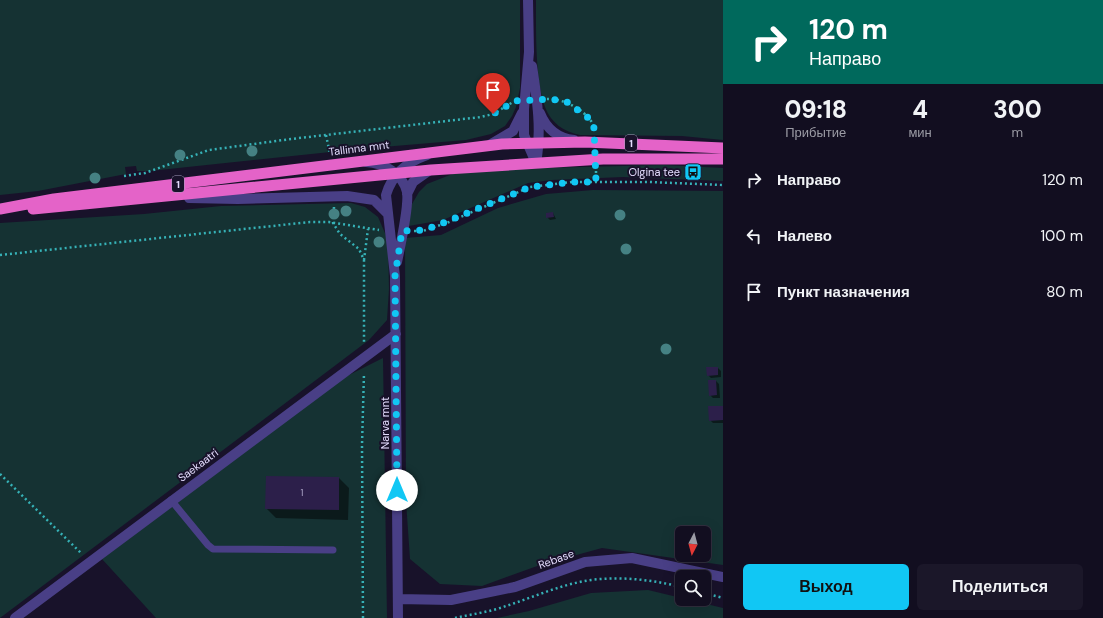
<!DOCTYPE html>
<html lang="ru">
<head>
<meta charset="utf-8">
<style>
	body { margin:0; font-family:"DM Sans",sans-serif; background:#1b1729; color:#f1f3f6; height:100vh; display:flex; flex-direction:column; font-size:15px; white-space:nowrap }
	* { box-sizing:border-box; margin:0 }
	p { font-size:13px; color:#9c9ca5 }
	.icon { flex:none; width:22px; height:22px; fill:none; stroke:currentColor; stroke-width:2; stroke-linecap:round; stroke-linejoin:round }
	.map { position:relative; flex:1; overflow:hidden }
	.side { display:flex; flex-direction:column; background:#120e20; width:380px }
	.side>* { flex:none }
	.top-card { background:#00695c; color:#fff; overflow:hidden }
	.needle { width:26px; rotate:186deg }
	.buttons { position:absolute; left:675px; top:526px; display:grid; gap:8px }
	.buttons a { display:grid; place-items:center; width:36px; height:36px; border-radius:6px; background:#120e20; box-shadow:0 4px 16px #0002,0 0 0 1px #312e3e; font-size:20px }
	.pin { position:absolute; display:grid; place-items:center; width:34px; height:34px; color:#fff; margin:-41px -17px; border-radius:50% 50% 50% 0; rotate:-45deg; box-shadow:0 0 4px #0007 }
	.pin .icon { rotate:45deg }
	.me { position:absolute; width:44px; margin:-22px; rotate:0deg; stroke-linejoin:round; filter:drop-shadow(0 0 3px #0008) }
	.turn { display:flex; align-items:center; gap:14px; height:84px; padding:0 20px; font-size:18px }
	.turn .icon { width:52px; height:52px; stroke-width:2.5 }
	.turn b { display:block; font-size:28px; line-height:34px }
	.eta { display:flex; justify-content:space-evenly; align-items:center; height:68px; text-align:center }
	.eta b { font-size:24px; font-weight:800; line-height:28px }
	.primary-button { display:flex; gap:8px; margin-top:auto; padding:8px 20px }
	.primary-button a { flex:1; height:46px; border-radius:6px; background:#11c7f4; color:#111; font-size:16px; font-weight:800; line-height:46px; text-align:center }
	.primary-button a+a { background:#1b1729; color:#f1f3f6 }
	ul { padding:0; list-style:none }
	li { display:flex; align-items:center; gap:12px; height:56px; padding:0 20px }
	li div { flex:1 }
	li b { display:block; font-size:15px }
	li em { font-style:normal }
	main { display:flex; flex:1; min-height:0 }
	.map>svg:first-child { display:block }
	.green { fill:#153233; fill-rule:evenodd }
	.shadow { fill:#0007 }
	.building { fill:#2c1f4a }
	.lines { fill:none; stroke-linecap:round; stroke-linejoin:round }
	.path { stroke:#36b2b7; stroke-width:2.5; stroke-dasharray:2 3; stroke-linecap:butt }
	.service { stroke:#493f86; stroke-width:7 }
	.minor { stroke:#493f86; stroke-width:10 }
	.tertiary { stroke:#493f86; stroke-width:10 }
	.trunk { stroke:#e463c8; stroke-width:11 }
	.tree { fill:#458183 }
	.route { stroke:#11c7f4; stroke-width:7; stroke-dasharray:0 12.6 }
	.labels { text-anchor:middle; stroke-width:4; stroke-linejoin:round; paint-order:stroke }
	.number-label { font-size:9px; fill:#b5add0 }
	.shield { fill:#18122a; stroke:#a69fbe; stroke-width:1 }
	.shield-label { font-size:10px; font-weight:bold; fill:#e3dcfd }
	.street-label { font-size:11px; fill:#e3dcfd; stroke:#18122a }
	.poi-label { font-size:11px; fill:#e3dcfd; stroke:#18122a; text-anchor:end }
</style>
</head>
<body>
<main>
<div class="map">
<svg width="723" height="618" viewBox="0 0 723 618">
	<rect width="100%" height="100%" fill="#18122a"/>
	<path class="green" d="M0,0H520V88L516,107L512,116L505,126L491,134L466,140L359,149L150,171H137L136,166L125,167L126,174L38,191L0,195Z
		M536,0H723V140L682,136L580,135C564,132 551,123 545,107C535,79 536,30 536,0Z
		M664,165L723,168V181L623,177L552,180L528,183L443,220L403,227L412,204L419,192L427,184L455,173L539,168Z
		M593,190L723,191V565L602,548L540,565L482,586L440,584L410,559L406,501L405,238L441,235L498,208L546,194ZM682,533H704V555H682Z
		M351,203L365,207L378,217L388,240L389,289L387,320L369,340L0,618V223L144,214L221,206Z
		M383,358L387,618H156L102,559L345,377Z
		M648,590L723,608V618H497L529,611L591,593Z"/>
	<path class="shadow" d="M553,213L556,219L550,220L547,217Z
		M718,368L721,371V377L711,378L708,375Z
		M716,381L719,384L720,398H713L710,395Z
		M723,407V423H713L710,420Z
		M339,478L349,488L348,520L276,518L266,508Z"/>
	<path class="building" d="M553,212L554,217L546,218V213Z
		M706,367H718V375L707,376Z
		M708,380H716L717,395L709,396Z
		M708,406H723V420L709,421Z
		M266,476L339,477V510L265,509Z"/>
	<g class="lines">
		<path class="path" d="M547,99C564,98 591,112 595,130
			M326,135L330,154
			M596,171V182
			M124,176L145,173L209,150L291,139L481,117L493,114L513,102
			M334,207L333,223L340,234L359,249L364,260V344
			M414,231H423L449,222L530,187L572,182H649L723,185
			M0,255L310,222H329L379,230
			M364,260L368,229
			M0,474L82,554
			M704,593L723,598
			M363,618L362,445L364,373
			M455,618C472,614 490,612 506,606C534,597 562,584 591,580C622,576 652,580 682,587"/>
		<path class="service" d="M171,500L208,545L213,549L333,550"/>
		<path class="minor" d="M366,162C384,163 403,174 407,192C409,204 400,248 397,262
			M407,194L413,182L430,170
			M189,198L238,199L347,196L374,200L388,214
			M398,599L451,600L515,587L585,562L632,558L723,577
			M15,618L396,334
			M398,618L395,276L386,195C392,174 407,162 427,155"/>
		<path class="tertiary" d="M528,0L529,52L524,109V135L536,163
			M532,66C537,99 542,130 536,163
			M540,113C546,128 557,138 574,140
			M491,144L513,131L522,113"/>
		<path class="trunk" d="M0,209L54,199L502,144L585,142L723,148
			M33,209L431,170L603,159H723"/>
	</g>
	<g class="tree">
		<circle cx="252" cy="151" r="5.5"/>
		<circle cx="180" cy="155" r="5.5"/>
		<circle cx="95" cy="178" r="5.5"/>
		<circle cx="346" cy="211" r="5.5"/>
		<circle cx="334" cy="214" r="5.5"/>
		<circle cx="620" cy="215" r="5.5"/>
		<circle cx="379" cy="242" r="5.5"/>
		<circle cx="626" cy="249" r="5.5"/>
		<circle cx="666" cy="349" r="5.5"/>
	</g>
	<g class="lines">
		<path class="route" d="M397,490L395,276L402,231L423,230L436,226L530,187L572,182H596L594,128L590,119L567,102L550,99L515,101L493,114"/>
	</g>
	<defs>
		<symbol id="bus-square" viewBox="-11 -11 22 22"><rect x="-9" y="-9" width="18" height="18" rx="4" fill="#11c7f4" stroke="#18122a"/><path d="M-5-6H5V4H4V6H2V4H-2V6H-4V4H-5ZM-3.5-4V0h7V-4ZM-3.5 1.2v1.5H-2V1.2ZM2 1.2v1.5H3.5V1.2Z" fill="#111"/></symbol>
	</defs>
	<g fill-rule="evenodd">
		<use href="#bus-square" x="683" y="162" width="20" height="20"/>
	</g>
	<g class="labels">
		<g class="number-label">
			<text x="302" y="496">1</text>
		</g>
		<g class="shield">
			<rect x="625" y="135" width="12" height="16" rx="3"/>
			<rect x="172" y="176" width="12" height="16" rx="3"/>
		</g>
		<g class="shield-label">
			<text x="631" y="147">1</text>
			<text x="178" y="188">1</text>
		</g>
		<g class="street-label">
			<text transform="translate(359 148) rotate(-7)" y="4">Tallinna mnt</text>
			<text transform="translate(385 423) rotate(-90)" y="4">Narva mnt</text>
			<text transform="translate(198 465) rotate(-37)" y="4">Saekaatri</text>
			<text transform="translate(556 559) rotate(-20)" y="4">Rebase</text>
		</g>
		<g class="poi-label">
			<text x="680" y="176">Olgina tee</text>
		</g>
	</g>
</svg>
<div class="buttons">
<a><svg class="needle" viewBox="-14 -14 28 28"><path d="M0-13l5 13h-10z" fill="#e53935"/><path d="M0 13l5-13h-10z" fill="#9c9ca5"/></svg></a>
<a><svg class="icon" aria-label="search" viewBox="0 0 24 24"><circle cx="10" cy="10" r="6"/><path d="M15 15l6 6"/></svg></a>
</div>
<div class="pin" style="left:493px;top:114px;background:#d93025"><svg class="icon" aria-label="arrive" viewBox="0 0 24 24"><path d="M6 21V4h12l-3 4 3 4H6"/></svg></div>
<svg class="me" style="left:397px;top:490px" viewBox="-20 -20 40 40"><circle r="19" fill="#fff"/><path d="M0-13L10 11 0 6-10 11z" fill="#11c7f4"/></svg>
</div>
<section class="side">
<div class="top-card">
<div class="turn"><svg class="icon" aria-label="right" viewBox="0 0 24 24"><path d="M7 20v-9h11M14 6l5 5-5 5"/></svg><div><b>120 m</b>Направо</div></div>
</div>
<div class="eta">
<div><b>09:18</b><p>Прибытие</p></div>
<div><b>4</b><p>мин</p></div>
<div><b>300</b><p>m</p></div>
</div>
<ul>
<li><svg class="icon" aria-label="right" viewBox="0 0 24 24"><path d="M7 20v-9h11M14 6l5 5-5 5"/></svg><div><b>Направо</b></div><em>120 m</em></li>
<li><svg class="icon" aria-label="left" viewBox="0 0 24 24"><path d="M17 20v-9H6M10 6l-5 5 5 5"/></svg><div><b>Налево</b></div><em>100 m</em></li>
<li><svg class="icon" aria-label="arrive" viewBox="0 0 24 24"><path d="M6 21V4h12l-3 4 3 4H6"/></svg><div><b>Пункт назначения</b></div><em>80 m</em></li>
</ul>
<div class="primary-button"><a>Выход</a><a>Поделиться</a></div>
</section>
</main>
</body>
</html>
